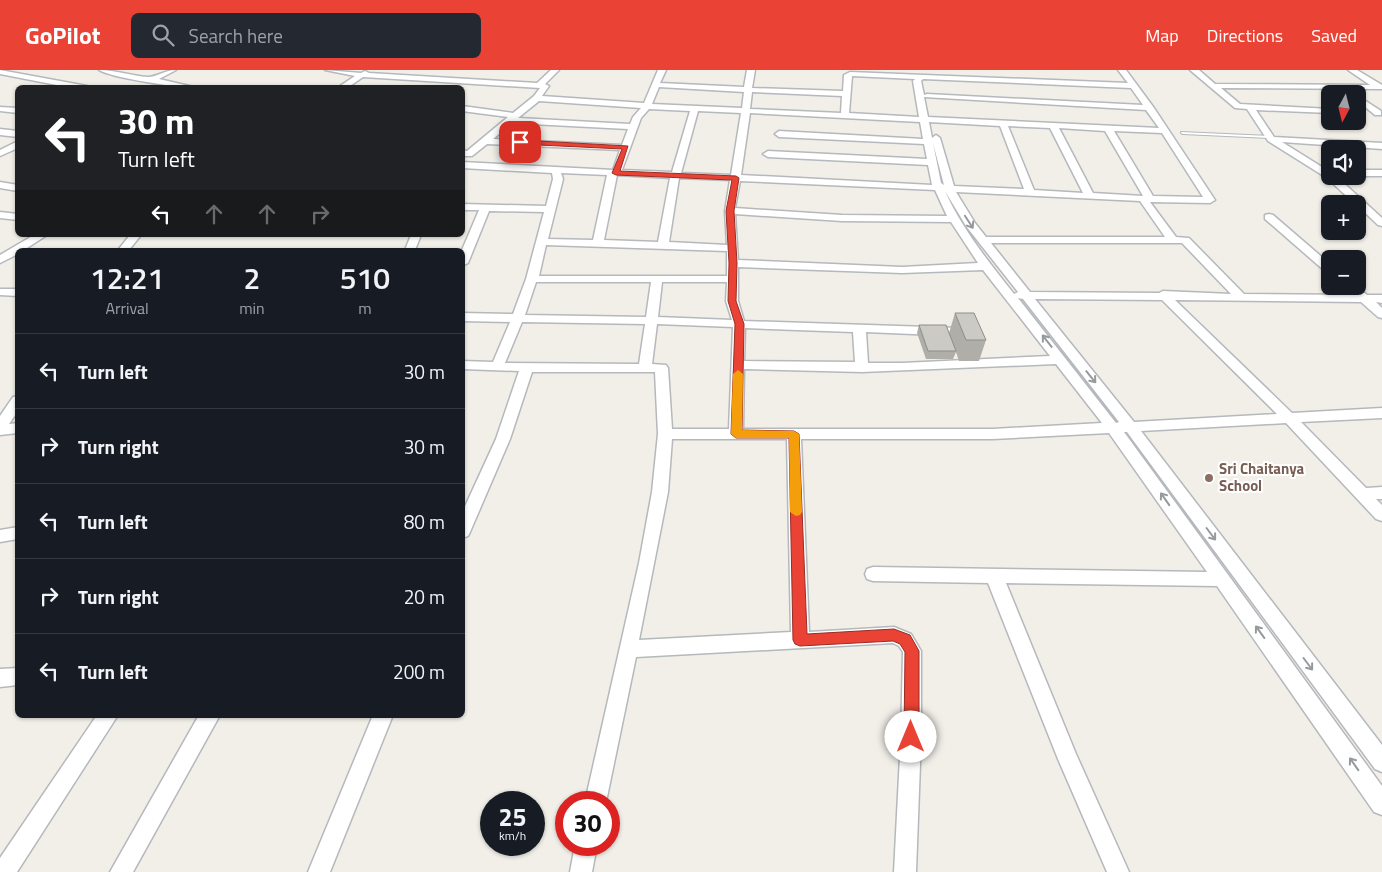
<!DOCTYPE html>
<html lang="en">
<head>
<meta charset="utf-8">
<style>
	body { margin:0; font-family:"Titillium Web",sans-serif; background:#242831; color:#f1f3f6; height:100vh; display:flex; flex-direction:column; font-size:19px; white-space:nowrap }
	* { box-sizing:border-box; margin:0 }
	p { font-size:16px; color:#9ea1a6 }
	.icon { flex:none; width:28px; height:28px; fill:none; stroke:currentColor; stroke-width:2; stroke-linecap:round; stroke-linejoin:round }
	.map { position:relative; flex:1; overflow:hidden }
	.drawer { position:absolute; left:15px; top:178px; width:450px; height:470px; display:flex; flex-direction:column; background:#171b24; border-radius:8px; box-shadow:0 1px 4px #0004 }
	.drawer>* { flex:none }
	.hud { position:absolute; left:15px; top:15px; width:450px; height:152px; border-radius:8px; box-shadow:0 1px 4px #0004; background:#202124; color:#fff; overflow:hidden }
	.needle { width:32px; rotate:187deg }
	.fabs { position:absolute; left:1321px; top:15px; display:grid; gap:10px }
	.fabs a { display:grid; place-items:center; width:45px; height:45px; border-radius:8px; background:#171b24; box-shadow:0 1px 4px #0004; font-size:25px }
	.speed { position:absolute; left:480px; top:721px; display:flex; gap:10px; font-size:25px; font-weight:700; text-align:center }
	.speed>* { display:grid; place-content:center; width:65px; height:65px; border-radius:50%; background:#171b24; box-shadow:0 1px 4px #0004; line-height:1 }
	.speed small { font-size:12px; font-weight:400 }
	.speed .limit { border:8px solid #d22; background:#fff; color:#111 }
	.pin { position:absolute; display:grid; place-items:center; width:42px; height:42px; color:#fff; margin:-21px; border-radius:10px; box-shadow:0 2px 8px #0006 }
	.me { position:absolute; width:55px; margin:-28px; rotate:0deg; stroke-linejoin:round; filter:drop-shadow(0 0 4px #0008) }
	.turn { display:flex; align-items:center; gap:18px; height:105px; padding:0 20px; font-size:22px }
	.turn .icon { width:65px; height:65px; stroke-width:2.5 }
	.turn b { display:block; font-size:35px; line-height:42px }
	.lanes { display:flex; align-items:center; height:48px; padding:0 20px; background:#0003; justify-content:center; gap:25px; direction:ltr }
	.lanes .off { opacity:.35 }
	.eta { display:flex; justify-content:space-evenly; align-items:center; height:85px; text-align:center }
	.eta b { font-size:30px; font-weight:600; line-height:35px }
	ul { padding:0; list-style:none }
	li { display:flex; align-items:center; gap:15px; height:75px; padding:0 20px; border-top:1px solid #363941 }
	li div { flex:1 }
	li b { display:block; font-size:19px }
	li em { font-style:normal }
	header { display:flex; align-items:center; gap:30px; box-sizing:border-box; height:70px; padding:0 25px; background:#ea4335; color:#fff }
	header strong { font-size:24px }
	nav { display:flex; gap:28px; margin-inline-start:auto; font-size:18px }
	.search { width:350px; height:45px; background:#242831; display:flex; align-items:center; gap:12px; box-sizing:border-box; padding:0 18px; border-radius:8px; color:#9ea1a6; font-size:19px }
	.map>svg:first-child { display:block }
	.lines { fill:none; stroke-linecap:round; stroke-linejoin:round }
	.service-casing { stroke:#b5b8bc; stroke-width:2 }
	.minor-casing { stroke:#b5b8bc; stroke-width:3 }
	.service { fill:#fff; fill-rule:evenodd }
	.minor { fill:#fff; fill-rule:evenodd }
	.wall { fill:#afaea9 }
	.building { fill:#cccac5; stroke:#8f8d8a }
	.oneway { stroke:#979a9d }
	.route { fill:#ea4335; stroke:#982c22 }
	.slow { fill:#f59e0b }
	.education-dot { fill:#8d6e63; stroke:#fff; stroke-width:2 }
	.labels { text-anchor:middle; stroke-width:4; stroke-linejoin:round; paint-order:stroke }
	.education-label { font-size:15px; font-weight:bold; fill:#785e54; stroke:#fff; text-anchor:start }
</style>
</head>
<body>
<header>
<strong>GoPilot</strong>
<div class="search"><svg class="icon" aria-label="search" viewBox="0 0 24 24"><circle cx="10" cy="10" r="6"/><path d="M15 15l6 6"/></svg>Search here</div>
<nav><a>Map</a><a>Directions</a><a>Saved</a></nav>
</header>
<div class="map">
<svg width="1382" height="802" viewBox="0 0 1382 802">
	<rect width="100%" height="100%" fill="#f1efe8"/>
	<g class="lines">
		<defs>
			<path id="service" d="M1181,62L1270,66L1272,67L1270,68L1183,64L1181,63Z"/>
			<path id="minor" d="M0,0L87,16L91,18H72L0,4Z
				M99,0C116,0 132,6 148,7C157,7 165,0 176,0L159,9L198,18C180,18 112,8 99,0Z
				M325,0L361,3L365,1L369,3L537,13L551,0H559L545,14L549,16L542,26L644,33L658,0H666L660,13L744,17L747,0H755L752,18L843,21L844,5L850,2L1128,13L1118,0H1126L1154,38L1215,130L1210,133L1150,132L1176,167L1189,168L1244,224L1353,225L1343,216H1356L1367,225H1382V233L1376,232L1382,238V248L1378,247L1361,232L1175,230L1292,343L1382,338V348L1301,352L1366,418L1382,417V429H1376L1382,435V451L1376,449L1286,353L1141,361L1382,675V702L1375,699L1127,362H1124L1382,716V745L1374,742L1217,516L1006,513L1076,684L1129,802H1107L1058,689L988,513L873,511L867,509L865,504L867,499L873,497L1207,502L1109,363L993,369H801L809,562L894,557L911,564L921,581V667L916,802H894L901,667L903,582L899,576L893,573L636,587L606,732H585L639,493L652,422L658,364L655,302H532L510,369L470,462L468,466L462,468V443L496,369L519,301L462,299V291L493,292L510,252L462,251V243L513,244L526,209L544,142L489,141L468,193L462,196V180L479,140H462V134L546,136L553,109L552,103L462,98V92L613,100L620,80L487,74L472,86H462V80L467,81L508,47L462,41V36L513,43L534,26L540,18L363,7L347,18H337L355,6ZM852,6L915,9L913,11L919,47L849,43ZM923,9L1131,18L1143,35L927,24L924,25L921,11ZM659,17L744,22L742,38L652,34ZM752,22L842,26L841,43L750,39ZM924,27L1146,40L1159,58L928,47ZM539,31L641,38L633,47L630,54L518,48ZM649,39L690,41L672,102L622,100L641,48ZM698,41L741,43L731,105L681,103ZM750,43L920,52L923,69L779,61L775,64L779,67L924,74L927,89L768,81L763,84L768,87L928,95L932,115L741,105ZM929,52L1000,56L1024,119L954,116L940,68L936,65L932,68ZM512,53L628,59L622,75L493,69ZM1008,56L1050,58L1083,123L1034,120ZM1059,58L1105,61L1143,126L1093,123ZM1114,61L1162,63L1203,127L1153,126ZM933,73L944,115L941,113ZM561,103L607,105L593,170L548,169L563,109ZM617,105L670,108L658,172L604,170ZM679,108L730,110L725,141L727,175L669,172ZM740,111L935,120L947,146L842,145L735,138ZM945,121L966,156L1018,222L1014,224C988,191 962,159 945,121ZM956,122L1140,131L1165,167H986L975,153ZM735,144L842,151L951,152L978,193L902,197L738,190ZM991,173H1182L1231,224L1163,221L1159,223L1030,222ZM546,175L727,181V206H539ZM738,197L902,203L983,200L1050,286L902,293H868L866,262L959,266L965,262L959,258L744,251L738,231ZM536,212H651L646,247L525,245ZM662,212H727L726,231L732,250L658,247ZM1018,228L1023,229L1119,352L1116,353ZM1035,229L1162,230L1277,344L1134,352ZM522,252L645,254L639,294L505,293ZM657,254L733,257L729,359H672L668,298L666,295L652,294ZM745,258L853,262L855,292L744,291ZM1056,294L1102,353L993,359H743L744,299L862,302ZM672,369H787L791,562L639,570L668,422Z
				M1190,0H1199L1215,14L1370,15L1348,0H1357L1382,15V19L1221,18L1240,34L1330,39V43L1256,40L1274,67L1382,73V79L1282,72L1330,102V106H1336L1382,148V156L1378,155L1358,136V134H1355L1327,108L1268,71L1247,39L1235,38Z
				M1358,26L1381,41V45H1375L1358,31Z
				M0,37L18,38V43L0,41Z
				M0,59L18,61V67L0,65Z
				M18,71V78L0,86V80Z
				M1358,100H1382V106H1358Z
				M0,112L18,115V121L0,118Z
				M0,142L18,144V150L0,148Z
				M1269,144L1273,145L1330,194V203L1326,202L1265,149V145Z
				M34,165H47L24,180H18V184L0,193V185Z
				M130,165H141L129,180H118Z
				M411,165H421L415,180H405Z
				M0,219H18V226L0,225Z
				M18,326V341L9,354L18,353V363L0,365V346L13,327Z
				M18,457V469L0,472V460Z
				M18,598V615L0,617V599Z
				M97,645H118L17,802H0V788Z
				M199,645H220L133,802H110Z
				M373,645H393L330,802H308Z
				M575,775H597L592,802H570Z"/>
		</defs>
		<use href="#service" class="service-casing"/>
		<use href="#minor" class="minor-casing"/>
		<use href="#service" class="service"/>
		<use href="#minor" class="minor"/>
	</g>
	<path class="wall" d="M955,243L986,270L979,291H959L956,282L953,289H926L917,263L919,255L949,263Z"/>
	<path class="building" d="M955,243H974L986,270H966Z
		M919,255H946L956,281H928Z"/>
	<defs><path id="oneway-shaft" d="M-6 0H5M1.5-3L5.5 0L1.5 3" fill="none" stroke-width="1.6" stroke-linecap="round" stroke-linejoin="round" transform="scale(1.25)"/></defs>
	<g class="oneway">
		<use href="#oneway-shaft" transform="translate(969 152) rotate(57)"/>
		<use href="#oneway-shaft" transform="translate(1047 271) rotate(-128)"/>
		<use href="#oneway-shaft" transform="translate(1091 307) rotate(51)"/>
		<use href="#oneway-shaft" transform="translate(1165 429) rotate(-125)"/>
		<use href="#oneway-shaft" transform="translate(1211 464) rotate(53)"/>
		<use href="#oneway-shaft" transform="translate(1260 562) rotate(-126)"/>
		<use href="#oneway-shaft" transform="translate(1308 594) rotate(53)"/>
		<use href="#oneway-shaft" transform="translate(1354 694) rotate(-125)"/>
	</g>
	<path class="route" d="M520,70L628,76L620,101L736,106L739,108L734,141L737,193L736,231L744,254L742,360L794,361L799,364L807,564L894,559L910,565L919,581V667L917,672L911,674L906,672L904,667L905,582L900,574L893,571L800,576L795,574L793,570L789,368H736L731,364L735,254L728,231L729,193L726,141L732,110L616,105L612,103L622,79L518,74L517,72Z"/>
	<path class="slow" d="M738,300L743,304L742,360L794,361L799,364L802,442L800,445L796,446L790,442L789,368H736L731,364L733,304Z"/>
	<circle class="education-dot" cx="1209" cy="408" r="5"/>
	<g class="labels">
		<g class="education-label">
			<text x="1219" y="404">Sri Chaitanya<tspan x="1219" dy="17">School</tspan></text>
		</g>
	</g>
</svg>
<div class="fabs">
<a><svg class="needle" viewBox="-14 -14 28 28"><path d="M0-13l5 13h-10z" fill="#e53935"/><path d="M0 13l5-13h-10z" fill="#9ea1a6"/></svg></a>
<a><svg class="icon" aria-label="sound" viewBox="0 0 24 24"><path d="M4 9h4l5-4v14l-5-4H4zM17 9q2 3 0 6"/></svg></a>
<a>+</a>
<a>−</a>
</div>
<div class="speed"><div>25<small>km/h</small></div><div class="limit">30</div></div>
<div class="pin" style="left:520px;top:72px;background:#d93025"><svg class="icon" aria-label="arrive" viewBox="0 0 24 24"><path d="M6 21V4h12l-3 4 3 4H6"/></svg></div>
<svg class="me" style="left:911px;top:667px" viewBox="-20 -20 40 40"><circle r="19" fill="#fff"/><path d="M0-13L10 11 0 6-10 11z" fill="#ea4335"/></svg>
<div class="hud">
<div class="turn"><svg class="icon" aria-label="left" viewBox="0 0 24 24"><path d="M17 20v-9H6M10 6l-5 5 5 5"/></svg><div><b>30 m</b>Turn left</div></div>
<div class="lanes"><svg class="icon" aria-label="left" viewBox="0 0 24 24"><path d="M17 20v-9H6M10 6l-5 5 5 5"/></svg><svg class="icon off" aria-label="ahead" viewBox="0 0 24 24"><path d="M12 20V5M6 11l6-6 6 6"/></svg><svg class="icon off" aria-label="ahead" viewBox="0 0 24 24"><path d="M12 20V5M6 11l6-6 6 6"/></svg><svg class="icon off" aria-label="right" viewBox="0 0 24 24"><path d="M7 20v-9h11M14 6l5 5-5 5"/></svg></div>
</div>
<section class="drawer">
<div class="eta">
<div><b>12:21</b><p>Arrival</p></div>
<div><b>2</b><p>min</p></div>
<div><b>510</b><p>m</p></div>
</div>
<ul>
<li><svg class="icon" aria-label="left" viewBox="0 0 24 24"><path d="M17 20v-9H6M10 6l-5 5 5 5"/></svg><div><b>Turn left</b></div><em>30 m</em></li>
<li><svg class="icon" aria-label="right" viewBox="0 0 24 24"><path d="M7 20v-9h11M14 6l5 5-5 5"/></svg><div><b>Turn right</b></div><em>30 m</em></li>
<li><svg class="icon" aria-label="left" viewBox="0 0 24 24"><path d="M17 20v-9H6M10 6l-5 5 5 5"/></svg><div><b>Turn left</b></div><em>80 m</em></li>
<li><svg class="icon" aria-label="right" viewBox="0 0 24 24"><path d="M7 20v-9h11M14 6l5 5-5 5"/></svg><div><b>Turn right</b></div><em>20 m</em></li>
<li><svg class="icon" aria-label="left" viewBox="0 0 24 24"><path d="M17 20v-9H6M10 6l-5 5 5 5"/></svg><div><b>Turn left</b></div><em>200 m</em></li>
</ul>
</section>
</div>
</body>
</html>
